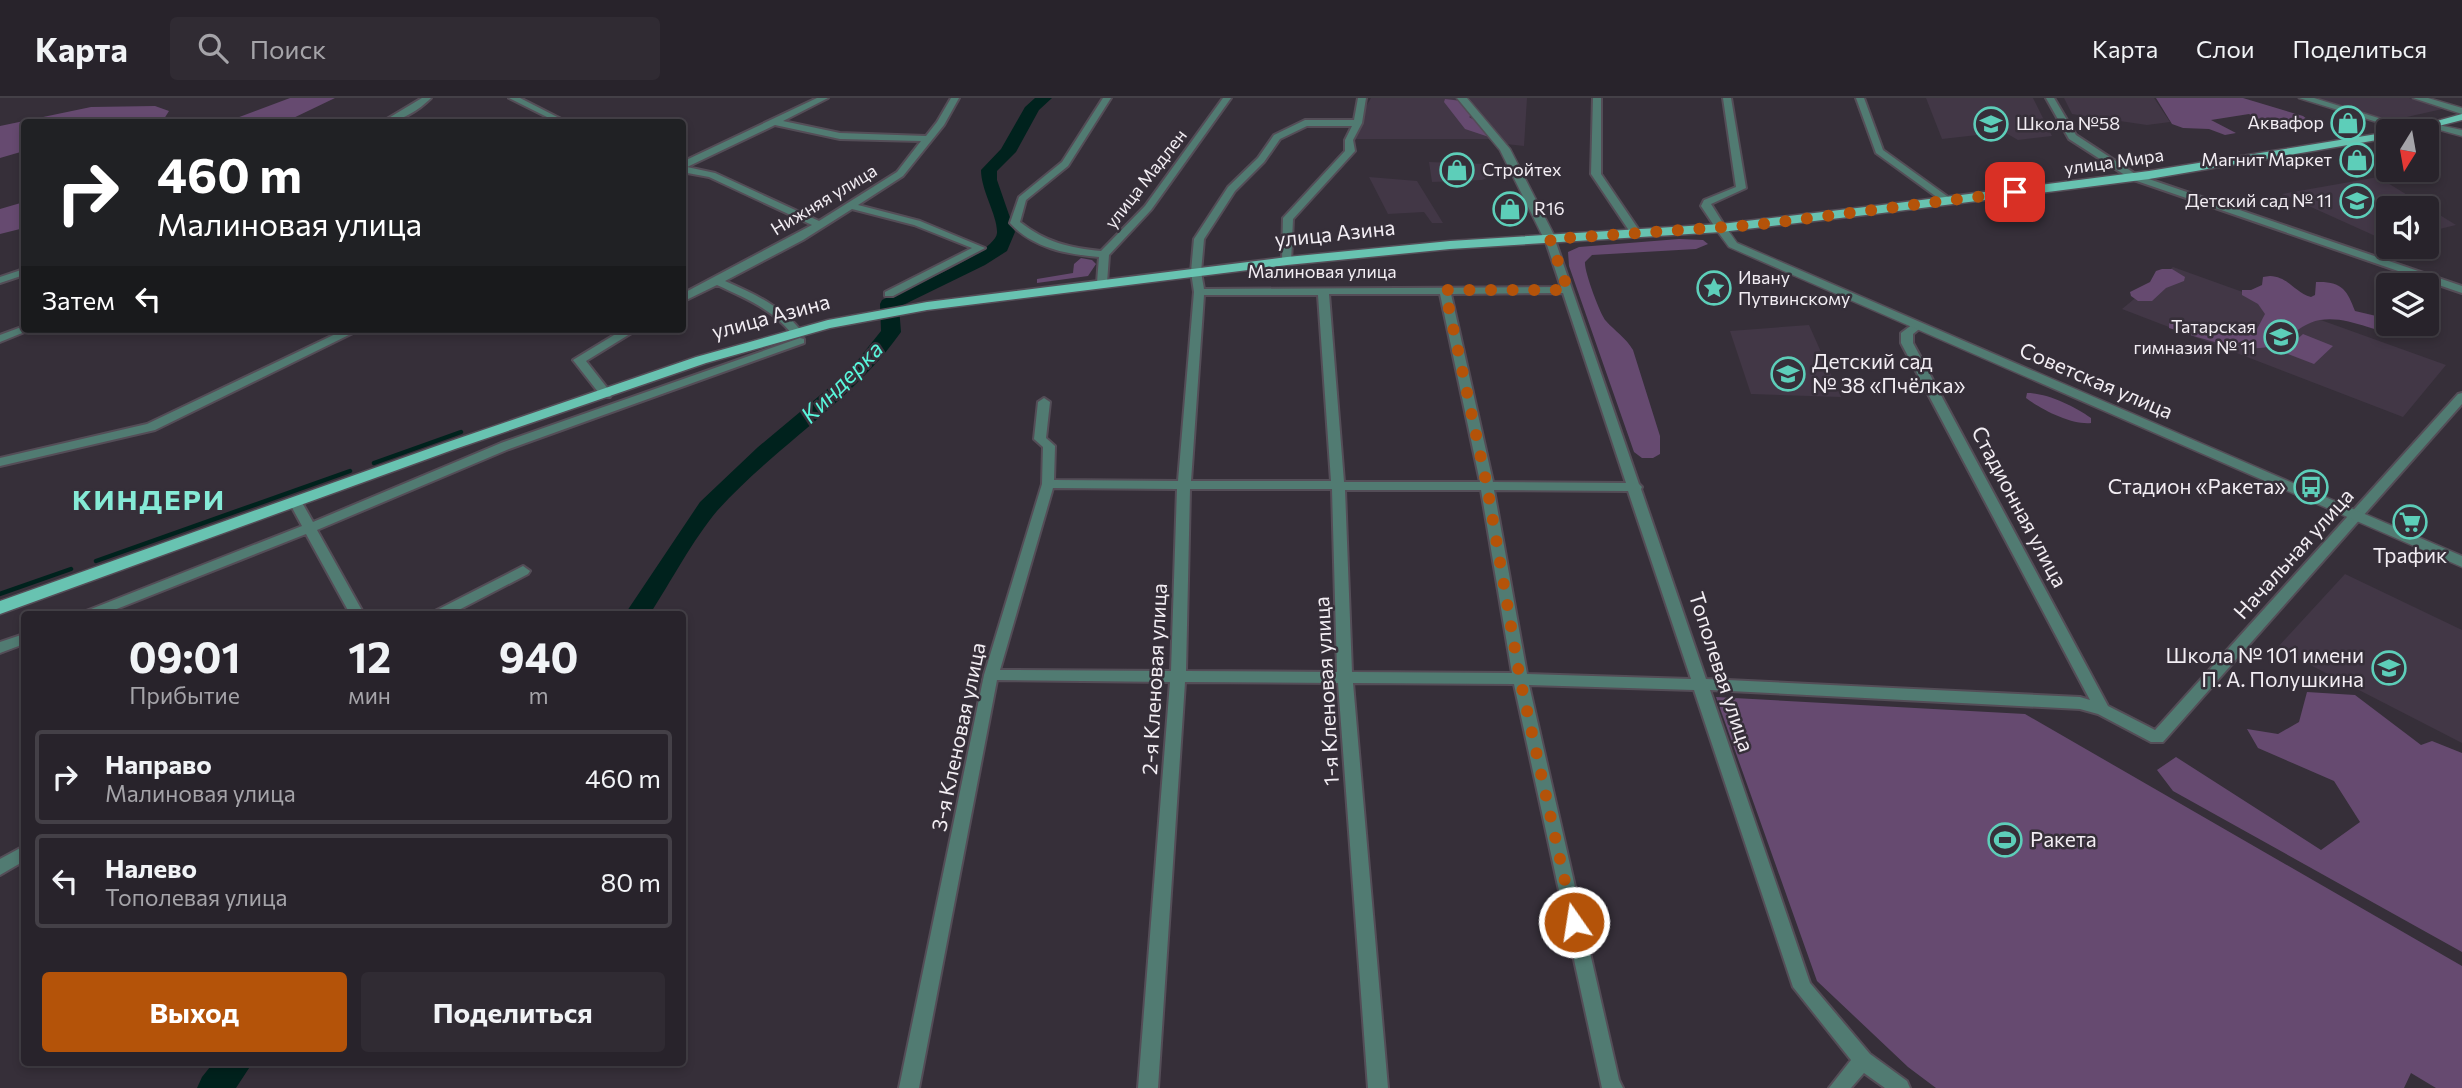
<!DOCTYPE html>
<html lang="ru">
<head>
<meta charset="utf-8">
<style>
	body { margin:0; font-family:Commissioner,sans-serif; background:#302b33; color:#f1f3f6; height:100vh; display:flex; flex-direction:column; font-size:26px; white-space:nowrap }
	* { box-sizing:border-box; margin:0 }
	p { font-size:23px; color:#a5a4a9 }
	.icon { flex:none; width:38px; height:38px; fill:none; stroke:currentColor; stroke-width:2; stroke-linecap:round; stroke-linejoin:round }
	.map { position:relative; flex:1; overflow:hidden }
	.panel { position:absolute; left:21px; top:513px; width:665px; height:455px; display:flex; flex-direction:column; background:#28232b; border-radius:7px; box-shadow:0 4px 10px #0003,0 0 0 2px #444047 }
	.panel>* { flex:none }
	.hud { position:absolute; left:21px; top:21px; width:665px; height:214px; border-radius:7px; box-shadow:0 4px 10px #0003,0 0 0 2px #444047; background:#202124; color:#fff; overflow:hidden }
	.needle { width:46px; rotate:191deg }
	.buttons { position:absolute; left:2376px; top:21px; display:grid; gap:14px }
	.buttons a { display:grid; place-items:center; width:63px; height:63px; border-radius:7px; background:#28232b; box-shadow:0 4px 10px #0003,0 0 0 2px #444047; font-size:35px }
	.pin { position:absolute; display:grid; place-items:center; width:60px; height:60px; color:#fff; margin:-30px; border-radius:14px; box-shadow:0 4px 10px #0006 }
	.me { position:absolute; width:77px; margin:-38px; rotate:347deg; stroke-linejoin:round; filter:drop-shadow(0 0 5px #0008) }
	.turn { display:flex; align-items:center; gap:24px; height:147px; padding:0 21px; font-size:32px }
	.turn .icon { width:91px; height:91px; stroke-width:2.5 }
	.turn b { display:block; font-size:49px; line-height:60px }
	.then { display:flex; align-items:center; height:66px; padding:0 21px; background:#0003; gap:14px; font-size:26px }
	.eta { display:flex; justify-content:space-evenly; align-items:center; height:119px; text-align:center }
	.eta b { font-size:42px; font-weight:700; line-height:49px }
	.cta { display:flex; gap:14px; margin-top:auto; padding:14px 21px }
	.cta a { flex:1; height:80px; border-radius:7px; background:#b45309; color:#fff; font-size:28px; font-weight:700; line-height:80px; text-align:center }
	.cta a+a { background:#302b33; color:#f1f3f6 }
	ul { padding:0; list-style:none }
	li { display:flex; align-items:center; gap:21px; height:94px; margin:0 14px 10px; padding:0 7px; border:4px solid #444047; border-radius:7px }
	li div { flex:1 }
	li b { display:block; font-size:26px }
	li em { font-style:normal }
	header { display:flex; align-items:center; gap:42px; box-sizing:border-box; height:98px; padding:0 35px; background:#28232b; border-bottom:2px solid #444047 }
	header strong { font-size:33px }
	nav { display:flex; gap:38px; margin-inline-start:auto; font-size:24px }
	.search { width:490px; height:63px; background:#302b33; display:flex; align-items:center; gap:18px; box-sizing:border-box; padding:0 24px; border-radius:7px; color:#a5a4a9; font-size:26px }
	.map>svg:first-child { display:block }
	.built { fill:#423746 }
	.green { fill:#664a70 }
	.lines { fill:none; stroke-linecap:round; stroke-linejoin:round }
	.stream { stroke:#00221d; stroke-width:4.5 }
	.river { fill:#00221d; fill-rule:evenodd }
	.minor-casing { stroke:#544d57; stroke-width:4 }
	.tertiary-casing { stroke:#544d57; stroke-width:3 }
	.primary-casing { stroke:#544d57; stroke-width:3 }
	.minor { fill:#517b72; fill-rule:evenodd }
	.tertiary { fill:#517b72; fill-rule:evenodd }
	.primary { fill:#68c3b1; fill-rule:evenodd }
	.route { stroke:#b45309; stroke-width:12; stroke-dasharray:0 21.6 }
	.labels { text-anchor:middle; stroke-width:5; stroke-linejoin:round; paint-order:stroke }
	.far-poi-label { font-size:18px; fill:#f2edf3; stroke:#362f39; text-anchor:end }
	.far-street-label { font-size:18px; fill:#f2edf3; stroke:#362f39 }
	.street-label { font-size:21px; fill:#f2edf3; stroke:#362f39 }
	.poi-label { font-size:21px; fill:#f2edf3; stroke:#362f39; text-anchor:start }
	.water-label { font-size:23px; font-style:italic; fill:#59f7dc; stroke:#362f39 }
	.district-label { font-size:28px; font-weight:bold; letter-spacing:2px; fill:#85ead6; stroke:#362f39 }
</style>
</head>
<body>
<header>
<strong>Карта</strong>
<div class="search"><svg class="icon" aria-label="search" viewBox="0 0 24 24"><circle cx="10" cy="10" r="6"/><path d="M15 15l6 6"/></svg>Поиск</div>
<nav><a>Карта</a><a>Слои</a><a>Поделиться</a></nav>
</header>
<div class="map">
<svg width="2462" height="990" viewBox="0 0 2462 990">
	<rect width="100%" height="100%" fill="#362f39"/>
	<path class="built" d="M1371,0H1458L1492,41H1347Z
		M1469,0H1527L1524,48L1506,46Z
		M1926,0H2033L2052,38L2018,42L2004,34L1942,41Z
		M2064,0H2154L2170,24L2147,27L2072,16Z
		M2309,0H2409L2447,10L2389,23Z
		M1429,64L1487,66L1492,78L1482,82L1432,84Z
		M1369,79L1417,83L1443,125H1432L1424,114L1388,116Z
		M2378,79L2456,127L2427,134V110H2389V140L2382,141L2282,96Z
		M2173,169L2446,267L2403,319L2122,211Z
		M1809,227L1841,299L1751,296L1730,233Z
		M2345,476L2462,532V645L2277,550Z"/>
	<path class="green" d="M290,0H335L285,24H226Z
		M2156,0H2243L2303,18L2311,24L2273,28L2249,16L2211,22L2236,35L2225,37L2209,31L2183,30L2172,26Z
		M1445,1L1462,3L1472,17L1469,19L1483,27L1489,39L1465,31L1444,4Z
		M155,8L169,13L162,24H24V53L0,60V28L91,9Z
		M24,104V130L0,136V111Z
		M1679,141L1703,142L1708,146L1696,151L1592,157L1585,164C1584,173 1600,216 1606,223C1615,233 1626,240 1633,252L1660,338V356L1653,360H1642L1634,354L1569,168L1568,154L1579,149Z
		M1081,160L1092,162L1096,166L1088,178L1037,185V181L1073,175L1074,166Z
		M2162,171H2172L2185,179L2184,183L2166,190L2152,203H2138L2131,198L2130,194L2150,184L2156,173Z
		M2270,178C2289,179 2294,194 2311,199L2315,197L2316,184C2342,183 2347,192 2355,213L2389,221V226H2407L2412,231L2404,238C2377,235 2347,217 2320,222C2302,225 2290,240 2273,247C2249,258 2194,238 2169,230V225L2232,236L2257,231L2265,216L2258,206L2242,197V192H2251L2262,187L2263,179Z
		M2303,236L2333,248L2314,266L2283,254Z
		M2027,295C2047,295 2074,308 2091,320V325C2072,327 2042,312 2026,300Z
		M2307,594L2355,597L2421,647L2432,643L2462,655V854L2173,693L2157,672L2176,659L2321,752L2360,724L2334,683L2258,650L2247,631L2278,636L2299,624Z
		M1716,599L2025,616L2462,868V990H2436L2411,975L2404,990H1936L1908,969L1817,883Z"/>
	<g class="lines">
		<path class="stream" d="M374,365L461,334
			M96,463L350,373
			M0,496L71,471"/>
		<path class="river" d="M1035,0H1052L1039,12L1016,54L997,73V82L1015,134L1007,153L985,167L899,209L901,234C851,305 774,349 717,413C694,440 670,485 650,516H625L700,404L758,349L849,273L881,233L880,206L882,202C903,192 996,155 997,135C998,118 981,93 981,72L1001,51L1025,9Z
			M214,964H253L236,990H197L202,979Z"/>
		<defs>
			<path id="minor" d="M422,0H431C419,12 399,25 382,24Z
				M509,0H520L567,24H557Z
				M817,0H828L783,23L840,35L926,38L937,24L951,0H959L944,27L903,78L858,107L920,123L985,150L893,198H885V194L972,150L914,127L852,111L803,142L725,183C754,196 782,208 802,234L800,236H792C772,211 745,200 717,187L682,204V196L812,127L709,79L682,74V64ZM775,27L840,41L921,43L897,74L819,123L715,75L687,69Z
				M1103,0H1111L1068,68L1026,102L1020,124C1045,144 1070,150 1101,153L1145,108L1223,0H1231L1151,112L1109,157L1107,185L1102,188L1097,185L1099,159C1066,156 1033,150 1010,125L1019,99L1062,64Z
				M1358,0H1366L1362,25L1353,42L1355,53L1293,121L1291,165H1283L1282,163L1283,120L1345,53V42L1352,28H1307L1280,41L1264,64L1235,93L1204,141L1201,174L1204,191L1561,189L1545,141L1554,139L1639,386L1642,389L1641,391L1706,581L2080,599L2090,602L1901,245V235L1913,226H1921L1923,228L1913,236V245L2108,608L2155,632L2458,296L2462,295V306L2163,644H2151L2098,616L2080,611L1710,592L1810,885L1870,956L1907,983L1910,990H1885L1864,975L1851,990H1829L1851,962L1793,889L1694,592L1529,587L1619,982L1623,990H1602L1514,586L1353,585L1388,990H1368L1338,585L1185,584L1158,990H1138L1170,584L997,582L919,990H899L984,577L1042,386L1043,349L1034,341L1038,304L1044,300L1050,304L1046,340L1055,348L1054,382L1178,383L1194,194L1191,174L1194,141L1228,89L1258,60L1274,37L1305,22H1354ZM1563,195L1626,385L1493,384L1451,196ZM1329,196H1440L1480,384H1344ZM1204,197H1318L1331,383H1191ZM1053,390L1177,391L1171,573L1000,572ZM1190,391H1332L1337,574L1186,573ZM1345,392H1481L1512,575L1352,574ZM1494,392L1628,393L1691,581L1527,576Z
				M1593,0H1601V76L1641,135L1640,137H1632L1591,76Z
				M1723,0H1731L1746,90L1711,106L1726,130L1721,133L1717,132L1701,108L1704,102L1736,89Z
				M1856,0H1864L1883,52L1951,101V105H1945L1876,55Z
				M2046,0H2054L2076,37L2137,77L2462,188V195L2131,81L2069,41Z
				M24,171V177L0,185V179Z
				M24,228V231H32L0,244V237Z
				M346,231H361L155,332L0,368V360L147,326Z
				M624,231H638L586,263L612,296L610,299H602L573,262Z
				M800,240L804,241V245L509,351L317,432L364,516H350L306,436L104,516H84L86,513L302,428L289,404L290,401H300L313,424L501,345Z
				M523,468L530,473L528,476L451,516H433L435,513Z
				M24,536V546L0,555V544Z
				M24,748V763L0,777V761Z"/>
			<path id="tertiary" d="M1457,0H1467L1510,51L1556,141L1554,143L1544,141L1500,52Z
				M2299,0H2314L2417,32L2406,33Z
				M2413,0H2428L2462,10V16Z
				M2429,25L2462,32V38L2429,29Z
				M1717,128H1725L1737,145L2462,458V469L1729,149L1715,130Z"/>
			<path id="primary" d="M2462,16V22L2419,33H2401Z
				M2389,34V40L2149,81L1874,116L1721,134L1450,151L1287,167L927,212L830,230L706,265L455,351L0,516V503L445,345L696,259L828,222L927,204L1287,159L1450,143L1721,126L1874,108L2149,73Z"/>
		</defs>
		<use href="#minor" class="minor-casing"/>
		<use href="#tertiary" class="tertiary-casing"/>
		<use href="#primary" class="primary-casing"/>
		<use href="#minor" class="minor"/>
		<use href="#tertiary" class="tertiary"/>
		<use href="#primary" class="primary"/>
	</g>
	<g class="lines">
		<path class="route" d="M1574,824L1520,581L1487,388L1445,192H1568L1550,141L1755,127L2015,94"/>
	</g>
	<defs>
		<symbol id="shop-ring" viewBox="-11 -11 22 22"><circle r="9.5" fill="#362f39" stroke="#5dceb9" stroke-width="1.5"/><path d="M-5-2.5h2.3a2.7 3.5 0 0 1 5.4 0H5L5.5 6h-11ZM-1.5-2.5h3a1.5 2.3 0 0 0-3 0Z" fill="#5dceb9"/></symbol>
		<symbol id="school-ring" viewBox="-11 -11 22 22"><circle r="9.5" fill="#362f39" stroke="#5dceb9" stroke-width="1.5"/><path d="M0-5L7-2L0 1L-7-2ZM-4 1L0 2.5L4 1V4Q0 6-4 4Z" fill="#5dceb9"/></symbol>
		<symbol id="sight-ring" viewBox="-11 -11 22 22"><circle r="9.5" fill="#362f39" stroke="#5dceb9" stroke-width="1.5"/><path d="M0-6L1.8-2.2L6-1.7L2.9 1.2L3.7 5.4L0 3.3L-3.7 5.4L-2.9 1.2L-6-1.7L-1.8-2.2Z" fill="#5dceb9"/></symbol>
		<symbol id="bus-ring" viewBox="-11 -11 22 22"><circle r="9.5" fill="#362f39" stroke="#5dceb9" stroke-width="1.5"/><path d="M-5-6H5V4H4V6H2V4H-2V6H-4V4H-5ZM-3.5-4V0h7V-4ZM-3.5 1.2v1.5H-2V1.2ZM2 1.2v1.5H3.5V1.2Z" fill="#5dceb9"/></symbol>
		<symbol id="supermarket-ring" viewBox="-11 -11 22 22"><circle r="9.5" fill="#362f39" stroke="#5dceb9" stroke-width="1.5"/><path d="M-6-5.5h2.5l.6 2H6L4.5 2H-2.5L-4.4-4H-6ZM-1.5 3.2a1.3 1.3 0 1 0 .1 0ZM3 3.2a1.3 1.3 0 1 0 .1 0Z" fill="#5dceb9"/></symbol>
		<symbol id="stadium-ring" viewBox="-11 -11 22 22"><circle r="9.5" fill="#362f39" stroke="#5dceb9" stroke-width="1.5"/><path d="M0-5a6.5 5 0 1 0 0 10a6.5 5 0 1 0 0-10ZM-3.5-1.8h7v3.6h-7Z" fill="#5dceb9"/></symbol>
	</defs>
	<g fill-rule="evenodd">
		<use href="#shop-ring" x="2329" y="6" width="38" height="38"/>
		<use href="#school-ring" x="1972" y="7" width="38" height="38"/>
		<use href="#shop-ring" x="2338" y="43" width="38" height="38"/>
		<use href="#shop-ring" x="1438" y="53" width="38" height="38"/>
		<use href="#school-ring" x="2338" y="84" width="38" height="38"/>
		<use href="#shop-ring" x="1491" y="92" width="38" height="38"/>
		<use href="#sight-ring" x="1695" y="171" width="38" height="38"/>
		<use href="#school-ring" x="2262" y="220" width="38" height="38"/>
		<use href="#school-ring" x="1769" y="257" width="38" height="38"/>
		<use href="#bus-ring" x="2292" y="370" width="38" height="38"/>
		<use href="#supermarket-ring" x="2391" y="405" width="38" height="38"/>
		<use href="#school-ring" x="2370" y="551" width="38" height="38"/>
		<use href="#stadium-ring" x="1986" y="723" width="38" height="38"/>
	</g>
	<g class="labels">
		<g class="far-poi-label">
			<text x="2324" y="31">Аквафор</text>
			<text x="2016" y="32" text-anchor="start">Школа №58</text>
			<text x="2332" y="68">Магнит Маркет</text>
			<text x="1482" y="78" text-anchor="start">Стройтех</text>
			<text x="2332" y="109">Детский сад № 11</text>
			<text x="1534" y="117" text-anchor="start">R16</text>
			<text x="1738" y="186" text-anchor="start">Ивану<tspan x="1738" dy="21">Путвинскому</tspan></text>
			<text x="2256" y="235">Татарская<tspan x="2256" dy="21">гимназия № 11</tspan></text>
		</g>
		<g class="far-street-label">
			<text transform="translate(2114 64) rotate(-8)" y="6">улица Мира</text>
			<text transform="translate(1146 81) rotate(-52)" y="6">улица Мадлен</text>
			<text transform="translate(824 102) rotate(-31)" y="6">Нижняя улица</text>
			<text x="1322" y="180">Малиновая улица</text>
		</g>
		<g class="street-label">
			<text transform="translate(1335 136) rotate(-6)" y="7">улица Азина</text>
			<text transform="translate(771 219) rotate(-15)" y="7">улица Азина</text>
			<text transform="translate(2096 283) rotate(23)" y="7">Советская улица</text>
			<text transform="translate(2019 409) rotate(62)" y="7">Стадионная улица</text>
			<text transform="translate(2294 456) rotate(-48)" y="7">Начальная улица</text>
			<text transform="translate(1721 574) rotate(72)" y="7">Тополевая улица</text>
			<text transform="translate(1155 581) rotate(-87)" y="7">2-я Кленовая улица</text>
			<text transform="translate(1327 593) rotate(-93)" y="7">1-я Кленовая улица</text>
			<text transform="translate(959 639) rotate(-78)" y="7">3-я Кленовая улица</text>
		</g>
		<g class="poi-label">
			<text x="1812" y="271">Детский сад<tspan x="1812" dy="24">№ 38 «Пчёлка»</tspan></text>
			<text x="2286" y="396" text-anchor="end">Стадион «Ракета»</text>
			<text x="2410" y="465" text-anchor="middle">Трафик</text>
			<text x="2364" y="565" text-anchor="end">Школа № 101 имени<tspan x="2364" dy="24">П. А. Полушкина</tspan></text>
			<text x="2030" y="749">Ракета</text>
		</g>
		<g class="water-label">
			<text transform="translate(842 284) rotate(-45)" y="8">Киндерка</text>
		</g>
		<g class="district-label">
			<text x="149" y="412">КИНДЕРИ</text>
		</g>
	</g>
</svg>
<div class="buttons">
<a><svg class="needle" viewBox="-14 -14 28 28"><path d="M0-13l5 13h-10z" fill="#e53935"/><path d="M0 13l5-13h-10z" fill="#a5a4a9"/></svg></a>
<a><svg class="icon" aria-label="sound" viewBox="0 0 24 24"><path d="M4 9h4l5-4v14l-5-4H4zM17 9q2 3 0 6"/></svg></a>
<a><svg class="icon" aria-label="layers" viewBox="0 0 24 24"><path d="M12 4l9 5-9 5-9-5zM3 14l9 5 9-5"/></svg></a>
</div>
<div class="pin" style="left:2015px;top:94px;background:#d93025"><svg class="icon" aria-label="arrive" viewBox="0 0 24 24"><path d="M6 21V4h12l-3 4 3 4H6"/></svg></div>
<svg class="me" style="left:1574px;top:824px" viewBox="-20 -20 40 40"><circle r="17" fill="#b45309" stroke="#fff" stroke-width="3"/><path d="M0-11L8 9 0 5-8 9z" fill="#fff"/></svg>
<div class="hud">
<div class="turn"><svg class="icon" aria-label="right" viewBox="0 0 24 24"><path d="M7 20v-9h11M14 6l5 5-5 5"/></svg><div><b>460 m</b>Малиновая улица</div></div>
<div class="then">Затем<svg class="icon" aria-label="left" viewBox="0 0 24 24"><path d="M17 20v-9H6M10 6l-5 5 5 5"/></svg></div>
</div>
<section class="panel">
<div class="eta">
<div><b>09:01</b><p>Прибытие</p></div>
<div><b>12</b><p>мин</p></div>
<div><b>940</b><p>m</p></div>
</div>
<ul>
<li><svg class="icon" aria-label="right" viewBox="0 0 24 24"><path d="M7 20v-9h11M14 6l5 5-5 5"/></svg><div><b>Направо</b><p>Малиновая улица</p></div><em>460 m</em></li>
<li><svg class="icon" aria-label="left" viewBox="0 0 24 24"><path d="M17 20v-9H6M10 6l-5 5 5 5"/></svg><div><b>Налево</b><p>Тополевая улица</p></div><em>80 m</em></li>
</ul>
<div class="cta"><a>Выход</a><a>Поделиться</a></div>
</section>
</div>
</body>
</html>
